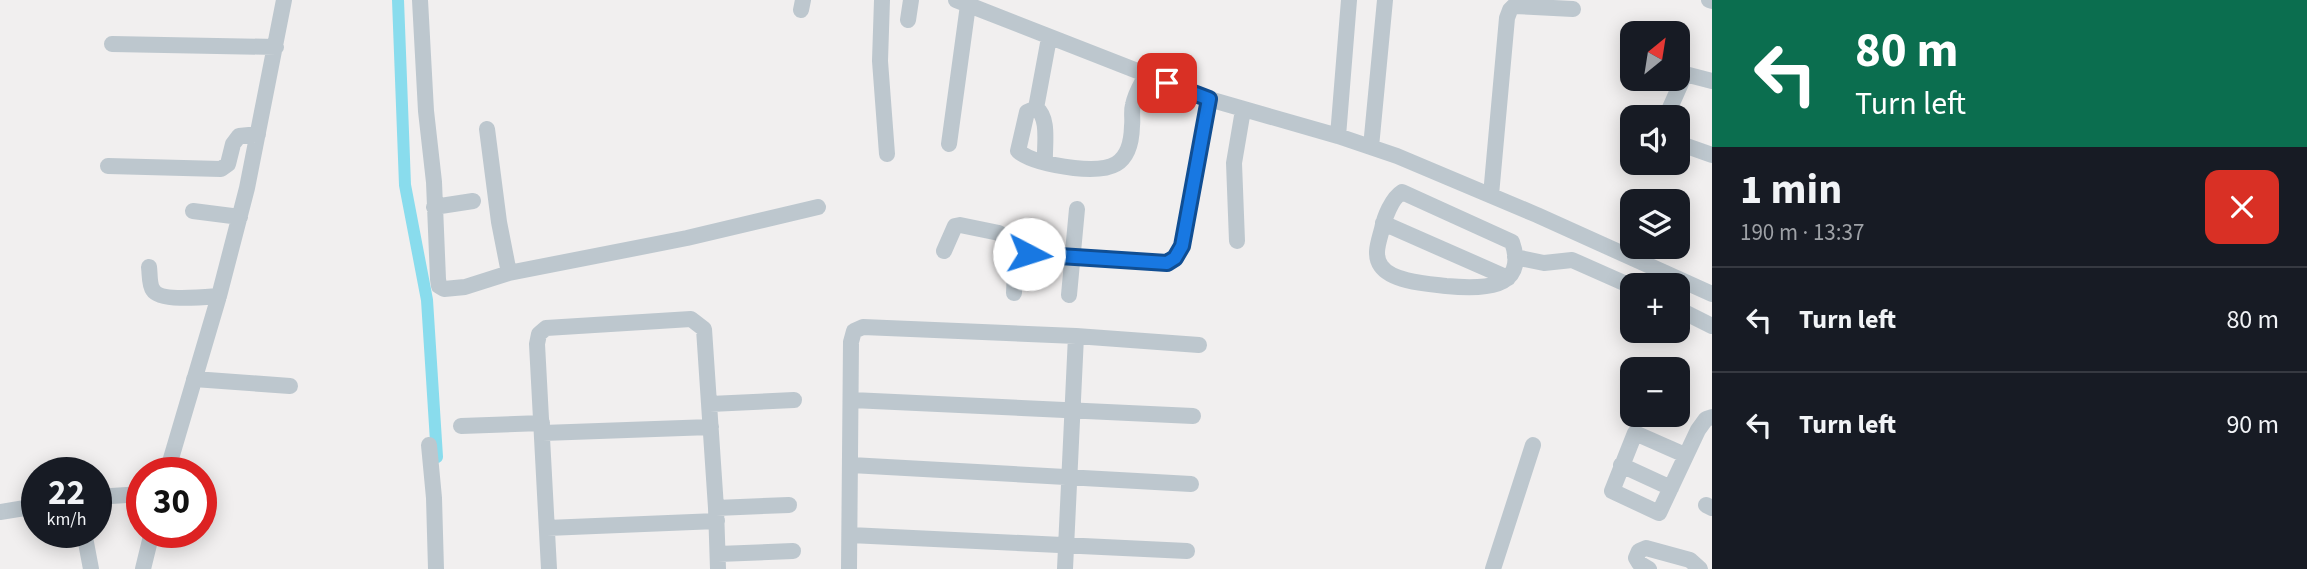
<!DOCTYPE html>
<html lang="en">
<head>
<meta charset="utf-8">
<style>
	body { margin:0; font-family:"Source Sans 3",sans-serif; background:#20242c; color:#f1f3f6; height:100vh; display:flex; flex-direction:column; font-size:26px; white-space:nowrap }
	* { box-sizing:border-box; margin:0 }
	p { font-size:23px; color:#9ea1a6 }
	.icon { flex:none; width:38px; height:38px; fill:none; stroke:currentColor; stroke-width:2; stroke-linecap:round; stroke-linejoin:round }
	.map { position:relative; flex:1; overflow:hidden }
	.drawer { display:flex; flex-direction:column; background:#171b24; width:595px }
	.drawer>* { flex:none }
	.top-card { background:#0b6e4f; color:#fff; overflow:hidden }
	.needle { width:46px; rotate:30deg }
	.fabs { position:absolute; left:1620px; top:21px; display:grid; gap:14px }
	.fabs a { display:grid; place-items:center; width:70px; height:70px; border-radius:14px; background:#171b24; box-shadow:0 4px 18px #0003; font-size:35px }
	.speed { position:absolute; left:21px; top:457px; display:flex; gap:14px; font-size:35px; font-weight:700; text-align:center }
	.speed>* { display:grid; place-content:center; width:91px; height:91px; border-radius:50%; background:#171b24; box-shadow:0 4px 18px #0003; line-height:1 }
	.speed small { font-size:18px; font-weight:400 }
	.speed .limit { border:10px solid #d22; background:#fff; color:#111 }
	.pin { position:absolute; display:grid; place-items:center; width:60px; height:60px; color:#fff; margin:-30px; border-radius:14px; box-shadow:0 4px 10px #0006 }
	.me { position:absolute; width:77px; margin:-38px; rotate:95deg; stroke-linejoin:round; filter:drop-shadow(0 0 5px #0008) }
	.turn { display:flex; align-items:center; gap:24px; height:147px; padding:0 28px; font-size:32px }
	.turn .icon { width:91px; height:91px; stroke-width:2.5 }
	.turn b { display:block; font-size:49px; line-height:60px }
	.round { display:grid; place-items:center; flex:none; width:74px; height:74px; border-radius:14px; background:#20242c }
	.overview { display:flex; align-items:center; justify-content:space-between; height:119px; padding:0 28px }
	h1 { font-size:42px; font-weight:700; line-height:52px }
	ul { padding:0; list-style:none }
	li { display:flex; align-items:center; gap:21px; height:105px; padding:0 28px; border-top:2px solid #363941 }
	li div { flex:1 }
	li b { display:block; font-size:26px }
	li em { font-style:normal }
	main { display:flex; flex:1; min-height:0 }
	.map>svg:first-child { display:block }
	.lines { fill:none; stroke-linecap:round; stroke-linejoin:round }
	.canal { stroke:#89dced; stroke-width:12 }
	.minor { stroke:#bdc7ce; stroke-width:16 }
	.route-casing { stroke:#104e93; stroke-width:18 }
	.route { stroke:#1878e2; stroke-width:12 }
</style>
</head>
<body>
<main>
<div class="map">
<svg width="1712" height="569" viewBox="0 0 1712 569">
	<rect width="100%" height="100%" fill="#f1efef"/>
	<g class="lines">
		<path class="canal" d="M398,0L405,185L427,300L437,457"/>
		<path class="minor" d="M420,0L426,111L434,182L438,279L439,286L444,289L465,287L509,273L687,238L818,207
			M882,0L880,61L887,154
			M956,0L1209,99L1338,136L1397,156L1537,215L1712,294
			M1709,0L1712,1
			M801,10L803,0
			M908,20L911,0
			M1049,38L1036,108L1027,112L1018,151C1031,162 1058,166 1074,168C1110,172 1131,167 1132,126C1133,119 1131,112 1133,105C1135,94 1141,85 1146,75
			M112,44L276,47
			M1036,108C1050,118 1044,146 1045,162
			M1666,117L1685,74L1712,81
			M487,129L499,222L509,273
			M1338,136L1349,0
			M1678,143L1712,155
			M949,144L968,5
			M1371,147L1385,0
			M108,166L221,169L228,164L233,144L239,136L258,134
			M1402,192L1512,242C1529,291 1479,289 1446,286C1429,284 1392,282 1381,266C1373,255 1379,241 1382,229C1384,218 1392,198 1402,192Z
			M1491,195L1507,18L1510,10L1514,6L1573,9
			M434,207L473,201
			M193,211L240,217
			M1383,223L1508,278
			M1237,241L1234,163L1243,110
			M944,251L955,226L960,225L999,233L1016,248L1029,254L1167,263L1175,258L1182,245L1209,99
			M1515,257L1544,263L1572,260L1633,287
			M149,267C150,274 149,285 153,290C160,302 206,297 219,296
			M1014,293L1016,248
			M1069,295L1077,209
			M1678,309L1712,326
			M194,379L290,386
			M852,400L1193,416
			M710,404L794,400
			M461,426L542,423
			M543,433L711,427
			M429,445L434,498L436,569
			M1685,455L1635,433L1612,491L1659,513L1698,430L1706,419L1712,417
			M851,465L1191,484
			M1621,465L1671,488
			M167,472L219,296L247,188L284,0
			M96,497L142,494
			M1706,505L1712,508
			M716,508L789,505
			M0,512L37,506
			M547,528L717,521
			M84,532L91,569
			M850,535L1187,551
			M718,554L793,551
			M143,569L152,532
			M549,569L537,344L539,334L546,328L691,319L704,329L716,508L718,569
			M849,569L851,342L854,331L863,327L1076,336L1199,345
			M1065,569L1076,336
			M1493,569L1533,445
			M1649,569L1639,563L1636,558L1639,551L1646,548L1690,560L1700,569"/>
	</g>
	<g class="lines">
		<defs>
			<path id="route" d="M1029,254L1167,263L1175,258L1182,246L1209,99L1167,83"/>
		</defs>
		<use href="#route" class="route-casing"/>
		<use href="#route" class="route"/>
	</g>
</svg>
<div class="fabs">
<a><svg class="needle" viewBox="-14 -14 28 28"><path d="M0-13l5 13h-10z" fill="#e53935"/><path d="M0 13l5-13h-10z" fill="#9ea1a6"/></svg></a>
<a><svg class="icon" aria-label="sound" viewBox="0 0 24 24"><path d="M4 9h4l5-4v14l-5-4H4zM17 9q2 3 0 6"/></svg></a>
<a><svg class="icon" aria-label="layers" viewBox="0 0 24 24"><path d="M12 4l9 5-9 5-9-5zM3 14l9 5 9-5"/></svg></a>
<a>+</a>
<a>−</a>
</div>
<div class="speed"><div>22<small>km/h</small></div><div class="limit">30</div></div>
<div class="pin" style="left:1167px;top:83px;background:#d93025"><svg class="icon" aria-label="arrive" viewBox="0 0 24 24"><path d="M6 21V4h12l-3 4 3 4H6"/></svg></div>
<svg class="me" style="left:1029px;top:254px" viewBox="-20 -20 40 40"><circle r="19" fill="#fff"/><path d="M0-13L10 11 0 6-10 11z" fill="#1878e2"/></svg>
</div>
<section class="drawer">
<div class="top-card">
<div class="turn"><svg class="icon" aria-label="left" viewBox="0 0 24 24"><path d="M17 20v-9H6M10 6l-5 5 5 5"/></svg><div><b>80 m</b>Turn left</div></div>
</div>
<div class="overview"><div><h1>1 min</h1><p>190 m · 13:37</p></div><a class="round" style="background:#d93025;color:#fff"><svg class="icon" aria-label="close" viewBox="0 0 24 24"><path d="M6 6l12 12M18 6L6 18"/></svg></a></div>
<ul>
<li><svg class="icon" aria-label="left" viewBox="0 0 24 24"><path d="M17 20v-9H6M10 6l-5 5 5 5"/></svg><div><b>Turn left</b></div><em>80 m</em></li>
<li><svg class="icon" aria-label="left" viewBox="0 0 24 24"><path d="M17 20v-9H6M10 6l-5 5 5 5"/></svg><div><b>Turn left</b></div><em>90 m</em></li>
</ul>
</section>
</main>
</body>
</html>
